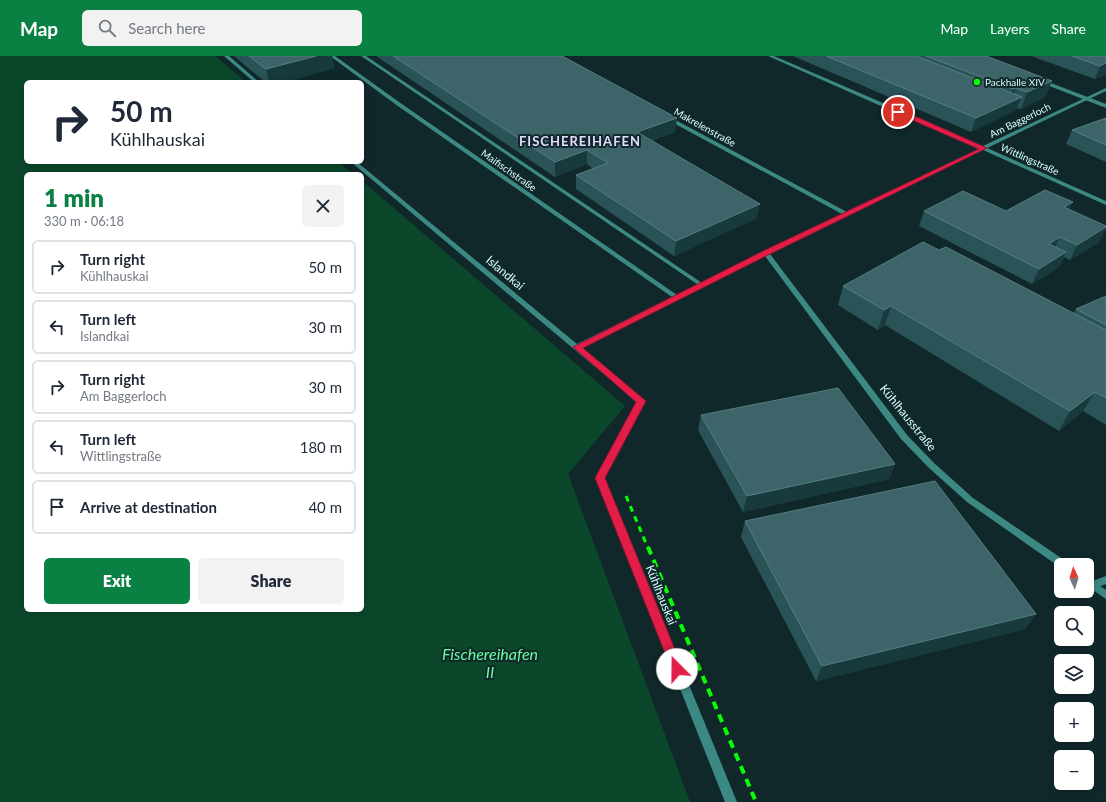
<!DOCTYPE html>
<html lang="en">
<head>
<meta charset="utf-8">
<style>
	body { margin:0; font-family:Lato,sans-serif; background:#f2f2f3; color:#1f2937; height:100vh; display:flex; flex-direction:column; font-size:15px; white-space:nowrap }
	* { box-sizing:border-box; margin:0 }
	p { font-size:13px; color:#747a83 }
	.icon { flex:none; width:22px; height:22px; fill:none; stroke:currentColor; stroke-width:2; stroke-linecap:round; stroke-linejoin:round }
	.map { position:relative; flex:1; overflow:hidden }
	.side { position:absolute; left:24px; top:116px; width:340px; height:440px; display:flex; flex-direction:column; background:#fff; border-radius:6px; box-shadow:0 2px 10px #0003 }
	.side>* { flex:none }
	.guide { position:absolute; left:24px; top:24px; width:340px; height:84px; border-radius:6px; box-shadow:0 2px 10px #0003; background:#fff; color:#1f2937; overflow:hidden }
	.needle { width:26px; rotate:356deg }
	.fabs { position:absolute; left:1054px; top:502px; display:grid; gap:8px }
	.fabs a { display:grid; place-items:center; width:40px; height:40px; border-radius:6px; background:#fff; box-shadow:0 2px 10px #0003; font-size:20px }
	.pin { position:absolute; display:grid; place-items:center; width:34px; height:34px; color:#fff; margin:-17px; border:2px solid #fff; border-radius:50%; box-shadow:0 1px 4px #0007 }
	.me { position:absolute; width:44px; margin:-22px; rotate:338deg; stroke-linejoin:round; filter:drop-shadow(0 0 3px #0008) }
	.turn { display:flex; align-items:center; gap:14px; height:84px; padding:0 20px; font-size:18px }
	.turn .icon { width:52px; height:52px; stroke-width:2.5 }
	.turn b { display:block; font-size:28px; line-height:34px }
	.round { display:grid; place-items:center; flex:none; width:42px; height:42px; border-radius:6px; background:#f2f2f3 }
	.summary { display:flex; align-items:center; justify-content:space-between; height:68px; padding:0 20px }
	h1 { font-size:24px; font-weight:800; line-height:30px; color:#0b8043 }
	.action { display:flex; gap:8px; margin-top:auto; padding:8px 20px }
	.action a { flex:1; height:46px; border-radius:6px; background:#0b8043; color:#fff; font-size:16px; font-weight:800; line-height:46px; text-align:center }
	.action a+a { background:#f2f2f3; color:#1f2937 }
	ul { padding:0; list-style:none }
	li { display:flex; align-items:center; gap:12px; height:54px; margin:0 8px 6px; padding:0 12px; border:2px solid #e0e1e3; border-radius:6px }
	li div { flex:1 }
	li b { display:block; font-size:15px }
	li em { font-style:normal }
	header { display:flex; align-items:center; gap:24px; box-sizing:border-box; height:56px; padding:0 20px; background:#0b8043; color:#fff }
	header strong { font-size:19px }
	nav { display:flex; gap:22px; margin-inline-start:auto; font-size:14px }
	.search { width:280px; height:36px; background:#f2f2f3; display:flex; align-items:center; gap:10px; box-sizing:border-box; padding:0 14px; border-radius:6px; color:#747a83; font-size:15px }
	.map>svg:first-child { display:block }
	.water { fill:#0b482b }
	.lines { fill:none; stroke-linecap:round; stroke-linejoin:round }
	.service { fill:#3c8883; fill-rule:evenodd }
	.minor { fill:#3c8883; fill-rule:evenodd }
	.tertiary { fill:#3c8883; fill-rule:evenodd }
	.rail-far1 { stroke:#08fe06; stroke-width:3; stroke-dasharray:6 5; stroke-linecap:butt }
	.rail { stroke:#08fe06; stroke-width:4; stroke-dasharray:8 6; stroke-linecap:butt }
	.wall { fill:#2a5357 }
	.shaded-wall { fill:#183a3d }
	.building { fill:#3d6569; stroke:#557e80 }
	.route { fill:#e11d48; stroke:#92132f }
	.poi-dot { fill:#08fe06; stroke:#11282a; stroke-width:1.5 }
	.labels { text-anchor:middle; stroke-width:4; stroke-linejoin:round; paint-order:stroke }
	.far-poi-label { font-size:10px; fill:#d9ffff; stroke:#11282a; text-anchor:start }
	.far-street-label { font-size:10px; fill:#d9ffff; stroke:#11282a }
	.street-label { font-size:12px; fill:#d9ffff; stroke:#11282a }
	.far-district-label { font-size:13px; font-weight:bold; letter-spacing:1px; fill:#e4dbff; stroke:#11282a }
	.near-water-label { font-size:16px; font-style:italic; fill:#68fe9d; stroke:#11282a }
</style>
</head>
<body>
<header>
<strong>Map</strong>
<div class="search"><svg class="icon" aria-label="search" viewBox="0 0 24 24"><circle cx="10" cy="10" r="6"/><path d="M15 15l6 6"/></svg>Search here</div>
<nav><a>Map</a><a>Layers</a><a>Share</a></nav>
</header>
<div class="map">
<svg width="1106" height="746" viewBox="0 0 1106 746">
	<rect width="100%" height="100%" fill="#11282a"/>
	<path class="water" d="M0,0H215L246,26H26V106H339L353,118H26V554H362V125L625,350L568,418L690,746H0Z"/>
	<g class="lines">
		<path class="service" d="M224,0H229L259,26H254Z
			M361,0H366L705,229L702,231L700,230Z
			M1106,520V528L1093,533L1090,532L1088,529L1090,526Z"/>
		<path class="minor" d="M330,0H335L399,46L677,239L842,158L666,63V61H670L847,156L978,93L768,0H774L983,90L1106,32V35L987,92L1106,145V149L983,94L770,198L907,379L934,407L973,442L1067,506L1069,509H1061V512L967,446L928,411L901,383L765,200L582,292L645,345L604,421L737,746H725L596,421L637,346L351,106H357L577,288L672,241L395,48Z
			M1087,521L1106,534V543L1087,530Z"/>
		<path class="tertiary" d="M1039,24H1043L1106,48V52L1039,26Z"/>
		<path class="rail-far1" d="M626,440L648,492"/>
		<path class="rail" d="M648,491L756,746"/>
	</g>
	<path class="wall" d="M234,0H332L334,12L284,26H265Z
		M376,0H562L677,62L675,76L651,85L757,162L674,200L576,133V119L593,113L587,108L555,121Z
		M793,0H986L1052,25L1045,41L1021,53L1017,52L1016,54L971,76Z
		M1031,0H1106V18L1095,23Z
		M1106,62V106L1066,88L1072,74Z
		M1069,153L1099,186L1070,204L1064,201L1059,211L1032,228L919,170L924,155H1006Z
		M939,194L1074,257L1076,253L1106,240V369L1083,355L1059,375L885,269L878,274L838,249L843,230Z
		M701,359L895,408L889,423L743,456L698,374Z
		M745,465L1036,558L1025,573L816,625L741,481Z"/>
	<path class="shaded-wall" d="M316,0H332L334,12L284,26H269L266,13Z
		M1106,7V18L1095,23L1100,10Z
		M1052,25L1045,41L1021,53L1027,36Z
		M1016,32L1010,46L1022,41L1016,54L971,76L976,62L1007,47L1013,33Z
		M677,62L675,76L636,90L637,76Z
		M587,94V108L555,121V106Z
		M1073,146L1066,161L1064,151Z
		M760,148L757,162L674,200L676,185Z
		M1106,171V173L1099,186L1070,204L1077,189Z
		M1060,181L1053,196L1049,188Z
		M1066,196L1059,211L1032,228L1039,213Z
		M891,250L885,269L878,274L884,254Z
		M1095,336L1083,355L1059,375L1070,355Z
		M895,408L889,423L743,456L747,440Z
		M1036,558L1025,573L816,625L822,610Z"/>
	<path class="building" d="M249,0H316L266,13Z
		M393,0H562L677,62L637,76L760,148L676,185L576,119L608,107L587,94L555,106Z
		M826,0H916L1022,41L976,62Z
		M926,0H986L1052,25L1027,36L1016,32L1013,33Z
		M1072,0H1106V7L1100,10Z
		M1106,62V89L1072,74Z
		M1045,134L1073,146L1064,151L1106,170V171L1077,189L1060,181L1049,188L1066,196L1039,213L924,155L963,135L1006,155Z
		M923,186L939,194L946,191L1106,274V342L1095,336L1070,355L891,250L884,254L843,230Z
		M1106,240V269L1076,253Z
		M838,332L895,408L747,440L701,359Z
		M935,425L1036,558L822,610L745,465Z"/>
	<path class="route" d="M896,54H901L987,92L768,199L583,292L646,345L605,422L683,613L681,617L677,618L673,617L595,422L636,346L573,291L763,195L979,93L896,57Z"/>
	<circle class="poi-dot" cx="977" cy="26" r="4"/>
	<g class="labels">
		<g class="far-poi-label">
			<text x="985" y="30">Packhalle XIV</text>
		</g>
		<g class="far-street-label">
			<text transform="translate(1020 64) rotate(-26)" y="4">Am Baggerloch</text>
			<text transform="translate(705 71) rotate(29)" y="4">Makrelenstraße</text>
			<text transform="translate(1030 103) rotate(24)" y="4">Wittlingstraße</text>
			<text transform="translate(509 114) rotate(35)" y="4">Maifischstraße</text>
		</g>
		<g class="street-label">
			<text transform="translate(505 217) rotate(40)" y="4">Islandkai</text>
			<text transform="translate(908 362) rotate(51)" y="4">Kühlhausstraße</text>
			<text transform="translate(661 539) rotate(68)" y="4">Kühlhauskai</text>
		</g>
		<g class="far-district-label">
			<text x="580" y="90">FISCHEREIHAFEN</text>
		</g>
		<g class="near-water-label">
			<text x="490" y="604">Fischereihafen<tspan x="490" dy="18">II</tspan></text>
		</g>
	</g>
</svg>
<div class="fabs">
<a><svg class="needle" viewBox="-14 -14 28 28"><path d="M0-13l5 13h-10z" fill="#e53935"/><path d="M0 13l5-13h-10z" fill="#747a83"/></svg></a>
<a><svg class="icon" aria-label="search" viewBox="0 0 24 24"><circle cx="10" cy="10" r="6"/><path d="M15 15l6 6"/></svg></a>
<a><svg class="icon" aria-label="layers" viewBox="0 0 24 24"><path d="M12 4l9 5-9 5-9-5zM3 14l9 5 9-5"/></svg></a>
<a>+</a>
<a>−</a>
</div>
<div class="pin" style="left:898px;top:56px;background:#d93025"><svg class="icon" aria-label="arrive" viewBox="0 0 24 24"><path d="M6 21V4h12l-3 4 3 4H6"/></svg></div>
<svg class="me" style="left:677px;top:613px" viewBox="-20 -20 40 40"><circle r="19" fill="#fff"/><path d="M0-13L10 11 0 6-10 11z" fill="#e11d48"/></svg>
<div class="guide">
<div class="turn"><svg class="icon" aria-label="right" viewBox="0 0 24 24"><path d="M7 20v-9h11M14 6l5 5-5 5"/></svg><div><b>50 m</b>Kühlhauskai</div></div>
</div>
<section class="side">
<div class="summary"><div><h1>1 min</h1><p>330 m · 06:18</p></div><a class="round"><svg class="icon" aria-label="close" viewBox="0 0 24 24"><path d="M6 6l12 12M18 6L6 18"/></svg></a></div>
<ul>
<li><svg class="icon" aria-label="right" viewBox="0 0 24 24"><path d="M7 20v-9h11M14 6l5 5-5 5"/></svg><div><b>Turn right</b><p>Kühlhauskai</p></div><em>50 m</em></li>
<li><svg class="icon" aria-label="left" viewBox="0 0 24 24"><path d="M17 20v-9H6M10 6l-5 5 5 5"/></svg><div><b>Turn left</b><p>Islandkai</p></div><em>30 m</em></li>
<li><svg class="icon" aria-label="right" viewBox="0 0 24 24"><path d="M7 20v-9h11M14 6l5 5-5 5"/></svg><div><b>Turn right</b><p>Am Baggerloch</p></div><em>30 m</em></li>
<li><svg class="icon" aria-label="left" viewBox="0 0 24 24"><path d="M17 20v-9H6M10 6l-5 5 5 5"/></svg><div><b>Turn left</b><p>Wittlingstraße</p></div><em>180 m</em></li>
<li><svg class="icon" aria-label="arrive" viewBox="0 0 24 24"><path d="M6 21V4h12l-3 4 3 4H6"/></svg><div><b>Arrive at destination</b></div><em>40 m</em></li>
</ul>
<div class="action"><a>Exit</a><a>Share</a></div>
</section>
</div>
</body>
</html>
